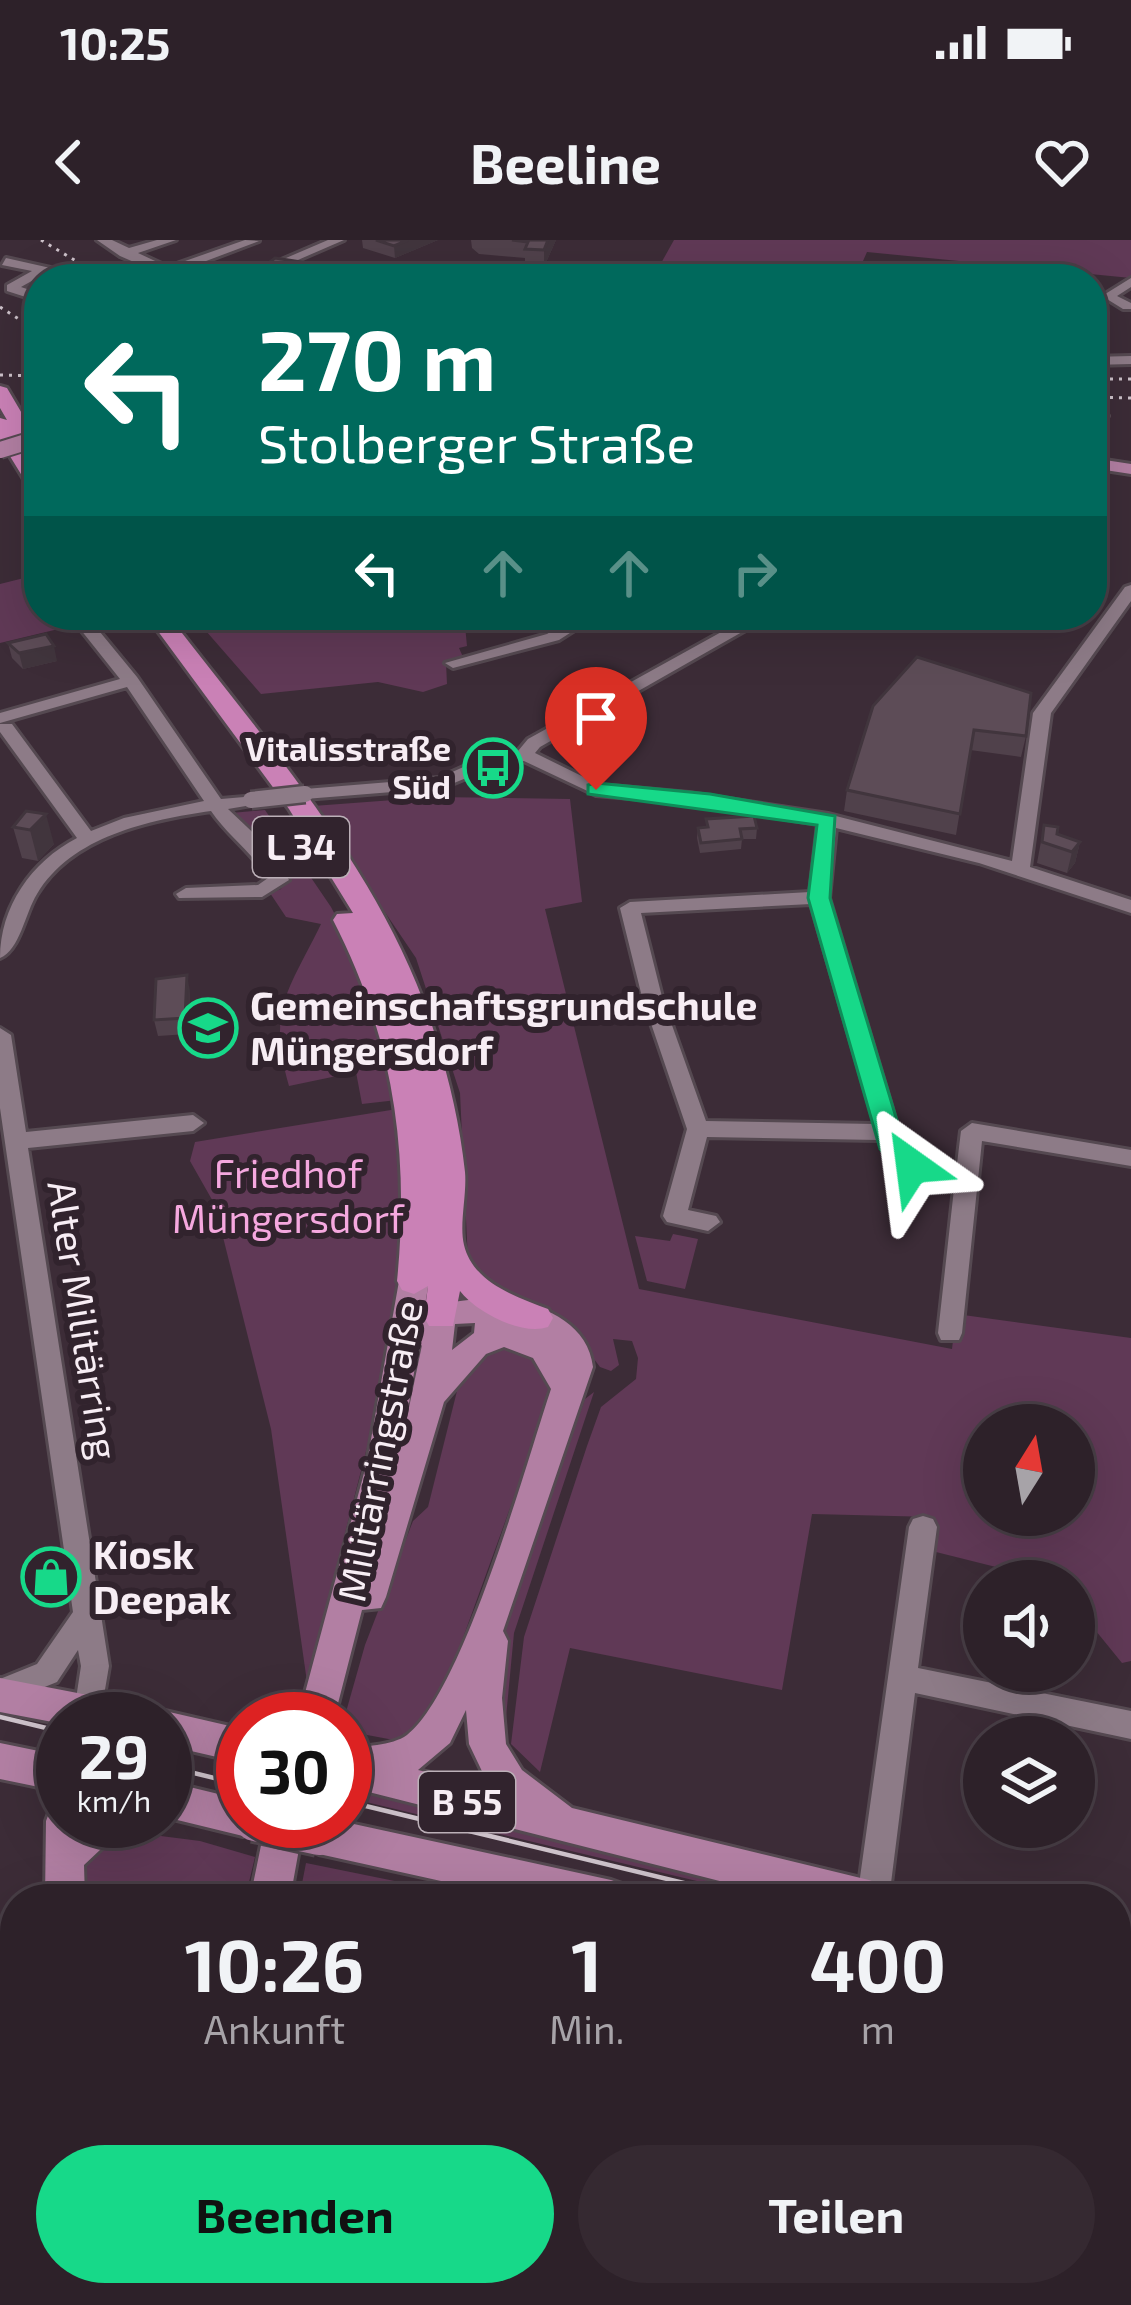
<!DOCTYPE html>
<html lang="de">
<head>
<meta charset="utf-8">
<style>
	body { margin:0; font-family:"Exo 2",sans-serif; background:#352931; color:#f1f3f6; height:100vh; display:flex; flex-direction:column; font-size:45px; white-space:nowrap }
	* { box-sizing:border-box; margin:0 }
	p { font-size:39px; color:#a7a3a8 }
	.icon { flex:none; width:66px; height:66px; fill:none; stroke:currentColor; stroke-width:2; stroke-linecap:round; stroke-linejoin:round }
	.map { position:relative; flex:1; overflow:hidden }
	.sheet { position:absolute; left:0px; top:1644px; width:1131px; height:423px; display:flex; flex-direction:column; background:#2d2129; border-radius:48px 48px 0 0; box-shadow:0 12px 48px #0002,0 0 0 3px #483e46 }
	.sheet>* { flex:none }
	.top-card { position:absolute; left:24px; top:24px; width:1083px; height:366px; border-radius:48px; box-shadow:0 12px 48px #0002,0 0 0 3px #483e46; background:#00695c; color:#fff; overflow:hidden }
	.needle { width:78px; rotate:11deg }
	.buttons { position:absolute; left:963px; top:1164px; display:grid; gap:24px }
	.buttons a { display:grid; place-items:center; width:132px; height:132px; border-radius:50%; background:#2d2129; box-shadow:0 12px 48px #0002,0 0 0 3px #483e46; font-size:60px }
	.speed { position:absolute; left:36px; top:1452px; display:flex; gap:24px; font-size:60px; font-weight:700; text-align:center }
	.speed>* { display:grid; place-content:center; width:156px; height:156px; border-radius:50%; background:#2d2129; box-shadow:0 12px 48px #0002,0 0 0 3px #483e46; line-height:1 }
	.speed small { font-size:30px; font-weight:400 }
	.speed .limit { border:18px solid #d22; background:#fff; color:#111 }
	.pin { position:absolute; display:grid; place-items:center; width:102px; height:102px; color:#fff; margin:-123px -51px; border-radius:50% 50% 50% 0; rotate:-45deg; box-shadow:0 0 12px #0007 }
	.pin .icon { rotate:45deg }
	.me { position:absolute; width:132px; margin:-66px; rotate:329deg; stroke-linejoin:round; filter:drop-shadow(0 0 9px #0008) }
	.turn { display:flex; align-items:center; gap:42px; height:252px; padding:0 36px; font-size:54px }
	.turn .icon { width:156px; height:156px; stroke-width:2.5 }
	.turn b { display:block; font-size:84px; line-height:102px }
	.lanes { display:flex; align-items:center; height:114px; padding:0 36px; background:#0003; justify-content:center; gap:60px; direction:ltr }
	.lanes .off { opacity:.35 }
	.eta { display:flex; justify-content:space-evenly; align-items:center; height:204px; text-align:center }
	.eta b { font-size:72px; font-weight:700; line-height:84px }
	.cta { display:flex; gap:24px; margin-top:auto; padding:24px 36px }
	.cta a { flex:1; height:138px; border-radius:72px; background:#17d989; color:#111; font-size:48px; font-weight:700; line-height:138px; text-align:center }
	.cta a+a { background:#352931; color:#f1f3f6 }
	.status { display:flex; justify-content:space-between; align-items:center; height:84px; padding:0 60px; background:#2d2129; direction:ltr }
	.status svg { height:33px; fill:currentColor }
	header { display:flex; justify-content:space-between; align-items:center; height:156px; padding:0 36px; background:#2d2129; font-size:54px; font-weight:700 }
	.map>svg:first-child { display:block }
	.green { fill:#603956; fill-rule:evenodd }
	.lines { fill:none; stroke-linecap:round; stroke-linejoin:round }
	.minor-casing { stroke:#554951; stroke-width:6 }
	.major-casing { stroke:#554951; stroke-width:6 }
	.highway-casing { stroke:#554951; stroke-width:6 }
	.minor { fill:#8d7b87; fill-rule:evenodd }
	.major { fill:#b27fa3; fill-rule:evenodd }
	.highway { fill:#ca81b6; fill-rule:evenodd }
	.tram { stroke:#cdc2ca; stroke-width:4.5 }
	.rail { stroke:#cdc2ca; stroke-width:3; stroke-dasharray:3 6; stroke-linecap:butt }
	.minor-bridge-casing { stroke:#554951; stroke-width:21; stroke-linecap:butt }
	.major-bridge-far1-casing { stroke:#554951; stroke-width:20; stroke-linecap:butt }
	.major-bridge-casing { stroke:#554951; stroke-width:46; stroke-linecap:butt }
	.minor-bridge { stroke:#8d7b87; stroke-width:16 }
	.major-bridge-far1 { stroke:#b27fa3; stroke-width:16 }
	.major-bridge { stroke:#b27fa3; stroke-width:40 }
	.wall { fill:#50414b }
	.shaded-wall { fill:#41353d }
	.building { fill:#5d4c57; stroke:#41353d; stroke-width:3 }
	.route { fill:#17d989; stroke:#0f8d59; stroke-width:3 }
	.labels { text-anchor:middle; stroke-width:12; stroke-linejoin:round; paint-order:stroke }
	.far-poi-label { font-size:33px; font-weight:bold; fill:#f7edf4; stroke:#31232d; text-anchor:end }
	.shield { fill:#31232d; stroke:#bcb0b8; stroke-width:3 }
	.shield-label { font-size:36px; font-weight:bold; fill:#f7edf4 }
	.poi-label { font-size:39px; font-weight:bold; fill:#f7edf4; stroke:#31232d; text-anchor:start }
	.park-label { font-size:39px; fill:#f5a8df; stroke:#31232d }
	.street-label { font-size:39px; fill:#f7edf4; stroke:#31232d }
</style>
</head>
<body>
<div class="status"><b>10:25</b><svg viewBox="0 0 49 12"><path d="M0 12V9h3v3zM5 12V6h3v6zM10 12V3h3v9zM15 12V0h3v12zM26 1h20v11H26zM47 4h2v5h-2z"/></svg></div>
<header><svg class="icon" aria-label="back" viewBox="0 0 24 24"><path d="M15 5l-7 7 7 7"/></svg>Beeline<svg class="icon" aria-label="heart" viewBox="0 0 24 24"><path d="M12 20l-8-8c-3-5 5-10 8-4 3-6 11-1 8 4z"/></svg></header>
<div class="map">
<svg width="1131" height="2065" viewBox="0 0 1131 2065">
	<rect width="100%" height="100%" fill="#3c2c37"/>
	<path class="green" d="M674,0H1131V38L867,12L855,39L655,34Z
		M36,335L39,375H63L71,386L0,403V344Z
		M192,375H464L467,406L459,408L463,417L446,423L447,444L423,452L378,442L261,454Z
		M434,557L570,559L582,662L545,669L639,1049L952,1109L956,1074L1131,1098V1421L1122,1423L1074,1364V1341H1052L932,1311L934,1277L812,1274L782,1450L570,1408L540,1532L511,1504L524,1397L587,1206L601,1167L636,1139L638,1118L632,1101L613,1099L619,1125L611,1131L600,1127L564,1079L484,1047L468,1021L460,853L416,718L313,566ZM984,1185H1074V1275H984Z
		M265,570L331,667L358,719L397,860L362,864L356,832L289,846C267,769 288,752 321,684L286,677L270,653L281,649L284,640L231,573Z
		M397,869L405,974L396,1094L307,1442L271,1189L215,965L190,921L195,902Z
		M673,994L698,999L685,1049L647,1041L635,996L670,1001Z
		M488,1103L532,1107L554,1147L435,1475L415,1504L346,1491L344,1479L365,1405L413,1281L428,1267L462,1131Z
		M594,1152L514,1393L503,1509L499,1417L506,1377L585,1159Z
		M345,1547L792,1659H772L345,1557Z
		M106,1589L200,1601L255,1617L245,1659H78L79,1627Z
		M306,1623L439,1650L437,1659H299Z
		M15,1723V2052H233L235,2065H0V1729Z
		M300,2052H539L541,2065H302Z"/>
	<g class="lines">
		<defs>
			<path id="minor" d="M97,0H112L129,8L157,0H176L138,13L168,27L245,0L259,1L177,32L182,36L173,39L120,16Z
				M328,0H344L254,39H237Z
				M6,18L86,36L88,39L44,34L21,47L39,53V61L35,60L7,51V45L32,31L2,25Z
				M1131,38V47L1117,56L1131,63V69H1123L1102,56Z
				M1131,116V124L1092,125V117Z
				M1092,173L1108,176L1092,181Z
				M1131,345V361L1051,473L1030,627L1131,660V673L979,623L836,588L829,658L903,905L918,919L957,924L961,891L972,883L1131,910V926L982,901L962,1093L959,1100H941L938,1093L955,940C923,936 890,935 879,900L707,897L688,970L716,976L720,982L708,991L667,982L663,976L687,889L642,757L620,668L630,662L810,652L818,584L689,563L596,555L524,521L500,524L442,548L305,559L296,554L305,549L439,538L490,515L518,511L528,499L752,375H772L540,507L535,513L600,545L689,553L828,574L1012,621L1033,473L1125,347ZM811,664L875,884L706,881L662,757L641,673Z
				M69,375H86L137,437L221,559L257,556V564L228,569L268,607L289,640L262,657L179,658L176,654L186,648L258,645L268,638C252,612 228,596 211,571C149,580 72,596 37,654C25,673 20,710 0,718C0,667 31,622 77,598L0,492V484H12L91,591L124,578L204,561L127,447L0,483V473L120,439Z
				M579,375H598L559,400L453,428L445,423L547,394Z
				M0,788L11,795L26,892L193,875L204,883L193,891L28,908L109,1426L100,1479H78L74,1472L81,1426L78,1410L57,1442L0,1465V1439L37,1424L73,1372L0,868Z
				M923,1276L933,1279L937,1287L918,1428L1131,1471V1499L915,1453L889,1659H857L909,1287L913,1279Z
				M635,2052H671L672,2065H636Z"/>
			<path id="major" d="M1092,218L1131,224V234L1092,228Z
				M414,1030L425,1033L429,1041L424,1071C476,1047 585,1057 593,1127L503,1391L508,1401L502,1458L506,1504L522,1530L572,1568L869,1640L883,1645L889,1659H791L345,1546V1509C363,1506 392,1506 407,1495C463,1452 526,1224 551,1149L533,1118L504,1107L486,1114L444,1162L386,1357L381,1368L362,1370L334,1479H298L367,1222L399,1041L403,1033ZM475,1083L474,1093L452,1110L455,1084ZM422,1105L406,1182L418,1108ZM466,1470L469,1504L490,1548L418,1530L450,1503Z
				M0,1438L124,1462L137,1467L142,1479H63V1484L0,1472Z
				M165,1471L243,1489V1523L165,1505V1479H151Z
				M0,1503L63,1516V1552L0,1539Z
				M165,1541L243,1560V1581H261L256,1591L243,1596L165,1577Z
				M63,1563V1581H122L117,1594L84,1625L85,1659H45L46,1581L51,1568Z
				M266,1581H304L303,1588L308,1581H340L611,1640L625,1645L631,1659H523L319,1614L305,1608L301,1598L290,1659H250Z
				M1116,1698L1131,1702V1742L1116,1738Z
				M1116,1764L1131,1768V1810L1116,1806Z
				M244,2052H290L292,2065H246Z"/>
			<path id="highway" d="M0,146L7,148L37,199L22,203L39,232V254L32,252L0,200V178L7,180L0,168Z
				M146,375H168C268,505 388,639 436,798C450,842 460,886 465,932C467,955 459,984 464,1005C473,1043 517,1057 548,1069L553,1078L548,1087C522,1096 476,1072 460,1051L453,1086H429L424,1077L428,1046L414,1054L402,1050L397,1041C410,912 393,796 333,680L337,674L353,673L289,569Z"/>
		</defs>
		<use href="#minor" class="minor-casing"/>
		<use href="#major" class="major-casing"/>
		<use href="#highway" class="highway-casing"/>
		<use href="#minor" class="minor"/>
		<use href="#major" class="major"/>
		<use href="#highway" class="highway"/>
		<path class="tram" d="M0,1477L63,1492
			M165,1526L243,1545
			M345,1561L750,1659
			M1116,1757L1131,1761"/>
		<path class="rail" d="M41,0L106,39
			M0,67L39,92
			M0,135L39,136
			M1092,139H1131
			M1092,157L1131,158"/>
		<defs>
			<path id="minor-bridge" d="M251,560L305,554"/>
			<path id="major-bridge-far1" d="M0,210L39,198"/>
			<path id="major-bridge" d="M255,1581L319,1595"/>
		</defs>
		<use href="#minor-bridge" class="minor-bridge-casing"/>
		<use href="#major-bridge-far1" class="major-bridge-far1-casing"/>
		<use href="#major-bridge" class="major-bridge-casing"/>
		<use href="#minor-bridge" class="minor-bridge"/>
		<use href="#major-bridge-far1" class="major-bridge-far1"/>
		<use href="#major-bridge" class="major-bridge"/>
	</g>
	<path class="wall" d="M362,0H438L395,18L363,8Z
		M471,0H556L544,27L525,26V18L479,14L472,8Z
		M275,18L316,39H261L260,29Z
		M8,403L57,421L23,429L12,418Z
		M873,466L1026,496L1021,517L970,510L956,595L844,571L847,550Z
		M26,571L54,604L38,621L22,618L13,587Z
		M706,579L757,588L756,599H742L741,609L700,613L697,598L698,588L706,587Z
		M1044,585L1057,594L1080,602L1075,623L1067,633L1037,623Z
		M190,751L188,794L158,796L154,780Z"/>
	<path class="shaded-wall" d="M408,0H438L395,18L394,6Z
		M548,0H556L544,27V10Z
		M314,24L316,39H300V35Z
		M54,406L57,421L23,429L19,413Z
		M46,574L54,604L38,621L30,590Z
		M1080,602L1075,623L1067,633L1072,612Z
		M187,735L190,751L188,794L185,778Z"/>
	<path class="building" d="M376,0H408L394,6Z
		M512,0H548L544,10L525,9L528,2Z
		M275,18L314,24L300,35L260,29Z
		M654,27L748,38L669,39L653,35Z
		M46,394L54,406L19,413L8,403Z
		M917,417L1031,453L1026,496L974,490L960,574L847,550L873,466Z
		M26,571L46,574L30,590L13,587Z
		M754,576L757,588L740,589L742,599L701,603L698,588L708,587L706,579Z
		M1044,585L1058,587L1057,594L1080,602L1072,612L1042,602Z
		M187,735L185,778L154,780L156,739Z"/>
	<path class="route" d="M596,543L710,554L835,576L830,658L904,904L921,920V933H903L880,909L808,658L817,585L588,554V545Z"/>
	<defs>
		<symbol id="bus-ring" viewBox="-11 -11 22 22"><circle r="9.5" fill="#31232d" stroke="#17d989" stroke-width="1.5"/><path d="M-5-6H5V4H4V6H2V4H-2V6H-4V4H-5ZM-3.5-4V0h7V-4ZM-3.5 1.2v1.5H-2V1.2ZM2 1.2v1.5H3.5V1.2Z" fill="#17d989"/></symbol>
		<symbol id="school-ring" viewBox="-11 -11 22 22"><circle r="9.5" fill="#31232d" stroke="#17d989" stroke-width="1.5"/><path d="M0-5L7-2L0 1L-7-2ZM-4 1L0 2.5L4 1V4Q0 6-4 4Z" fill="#17d989"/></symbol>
		<symbol id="shop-ring" viewBox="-11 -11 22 22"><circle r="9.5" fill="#31232d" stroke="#17d989" stroke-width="1.5"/><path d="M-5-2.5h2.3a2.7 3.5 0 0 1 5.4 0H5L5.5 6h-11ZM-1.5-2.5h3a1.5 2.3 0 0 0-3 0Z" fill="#17d989"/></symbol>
	</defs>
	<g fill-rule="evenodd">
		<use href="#bus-ring" x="460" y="495" width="66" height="66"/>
		<use href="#school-ring" x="175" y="755" width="66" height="66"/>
		<use href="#shop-ring" x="18" y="1304" width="66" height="66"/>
	</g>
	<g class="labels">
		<g class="far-poi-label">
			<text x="451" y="521">Vitalisstraße<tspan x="451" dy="38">Süd</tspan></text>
		</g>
		<g class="shield">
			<rect x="253" y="577" width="96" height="60" rx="9"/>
			<rect x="419" y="1532" width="96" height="60" rx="9"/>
		</g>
		<g class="shield-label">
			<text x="301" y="620">L 34</text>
			<text x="467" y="1575">B 55</text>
		</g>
		<g class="poi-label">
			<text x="250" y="780">Gemeinschaftsgrundschule<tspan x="250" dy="45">Müngersdorf</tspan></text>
			<text x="93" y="1329">Kiosk<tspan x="93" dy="45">Deepak</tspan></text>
		</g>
		<g class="park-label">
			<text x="288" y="948">Friedhof<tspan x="288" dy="45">Müngersdorf</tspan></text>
		</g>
		<g class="street-label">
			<text transform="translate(83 1080) rotate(81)" y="14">Alter Militärring</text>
			<text transform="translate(380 1211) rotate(-79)" y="14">Militärringstraße</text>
		</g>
	</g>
</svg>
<div class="buttons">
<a><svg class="needle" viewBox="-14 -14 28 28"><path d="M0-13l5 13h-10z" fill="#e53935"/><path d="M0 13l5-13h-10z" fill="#a7a3a8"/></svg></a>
<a><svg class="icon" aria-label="sound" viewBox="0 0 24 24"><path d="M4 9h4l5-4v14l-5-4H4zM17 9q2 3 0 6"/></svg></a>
<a><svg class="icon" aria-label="layers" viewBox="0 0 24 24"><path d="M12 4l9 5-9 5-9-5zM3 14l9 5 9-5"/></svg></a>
</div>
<div class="speed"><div>29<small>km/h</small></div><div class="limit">30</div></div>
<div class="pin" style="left:596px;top:550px;background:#d93025"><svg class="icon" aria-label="arrive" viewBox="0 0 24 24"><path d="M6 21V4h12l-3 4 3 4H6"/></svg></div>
<svg class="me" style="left:912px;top:926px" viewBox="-20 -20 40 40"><path d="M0-17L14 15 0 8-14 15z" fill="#17d989" stroke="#fff" stroke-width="4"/></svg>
<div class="top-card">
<div class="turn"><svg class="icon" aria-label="left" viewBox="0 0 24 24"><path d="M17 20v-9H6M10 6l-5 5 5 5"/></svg><div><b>270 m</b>Stolberger Straße</div></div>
<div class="lanes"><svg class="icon" aria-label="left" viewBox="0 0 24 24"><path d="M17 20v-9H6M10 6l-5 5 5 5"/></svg><svg class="icon off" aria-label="ahead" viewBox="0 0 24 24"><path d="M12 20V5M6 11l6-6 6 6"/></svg><svg class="icon off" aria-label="ahead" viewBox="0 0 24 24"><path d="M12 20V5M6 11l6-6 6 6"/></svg><svg class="icon off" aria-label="right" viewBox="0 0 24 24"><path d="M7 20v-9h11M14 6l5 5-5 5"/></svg></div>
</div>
<section class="sheet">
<div class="eta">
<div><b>10:26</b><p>Ankunft</p></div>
<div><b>1</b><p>Min.</p></div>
<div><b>400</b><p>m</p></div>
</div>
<div class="cta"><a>Beenden</a><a>Teilen</a></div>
</section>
</div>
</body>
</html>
